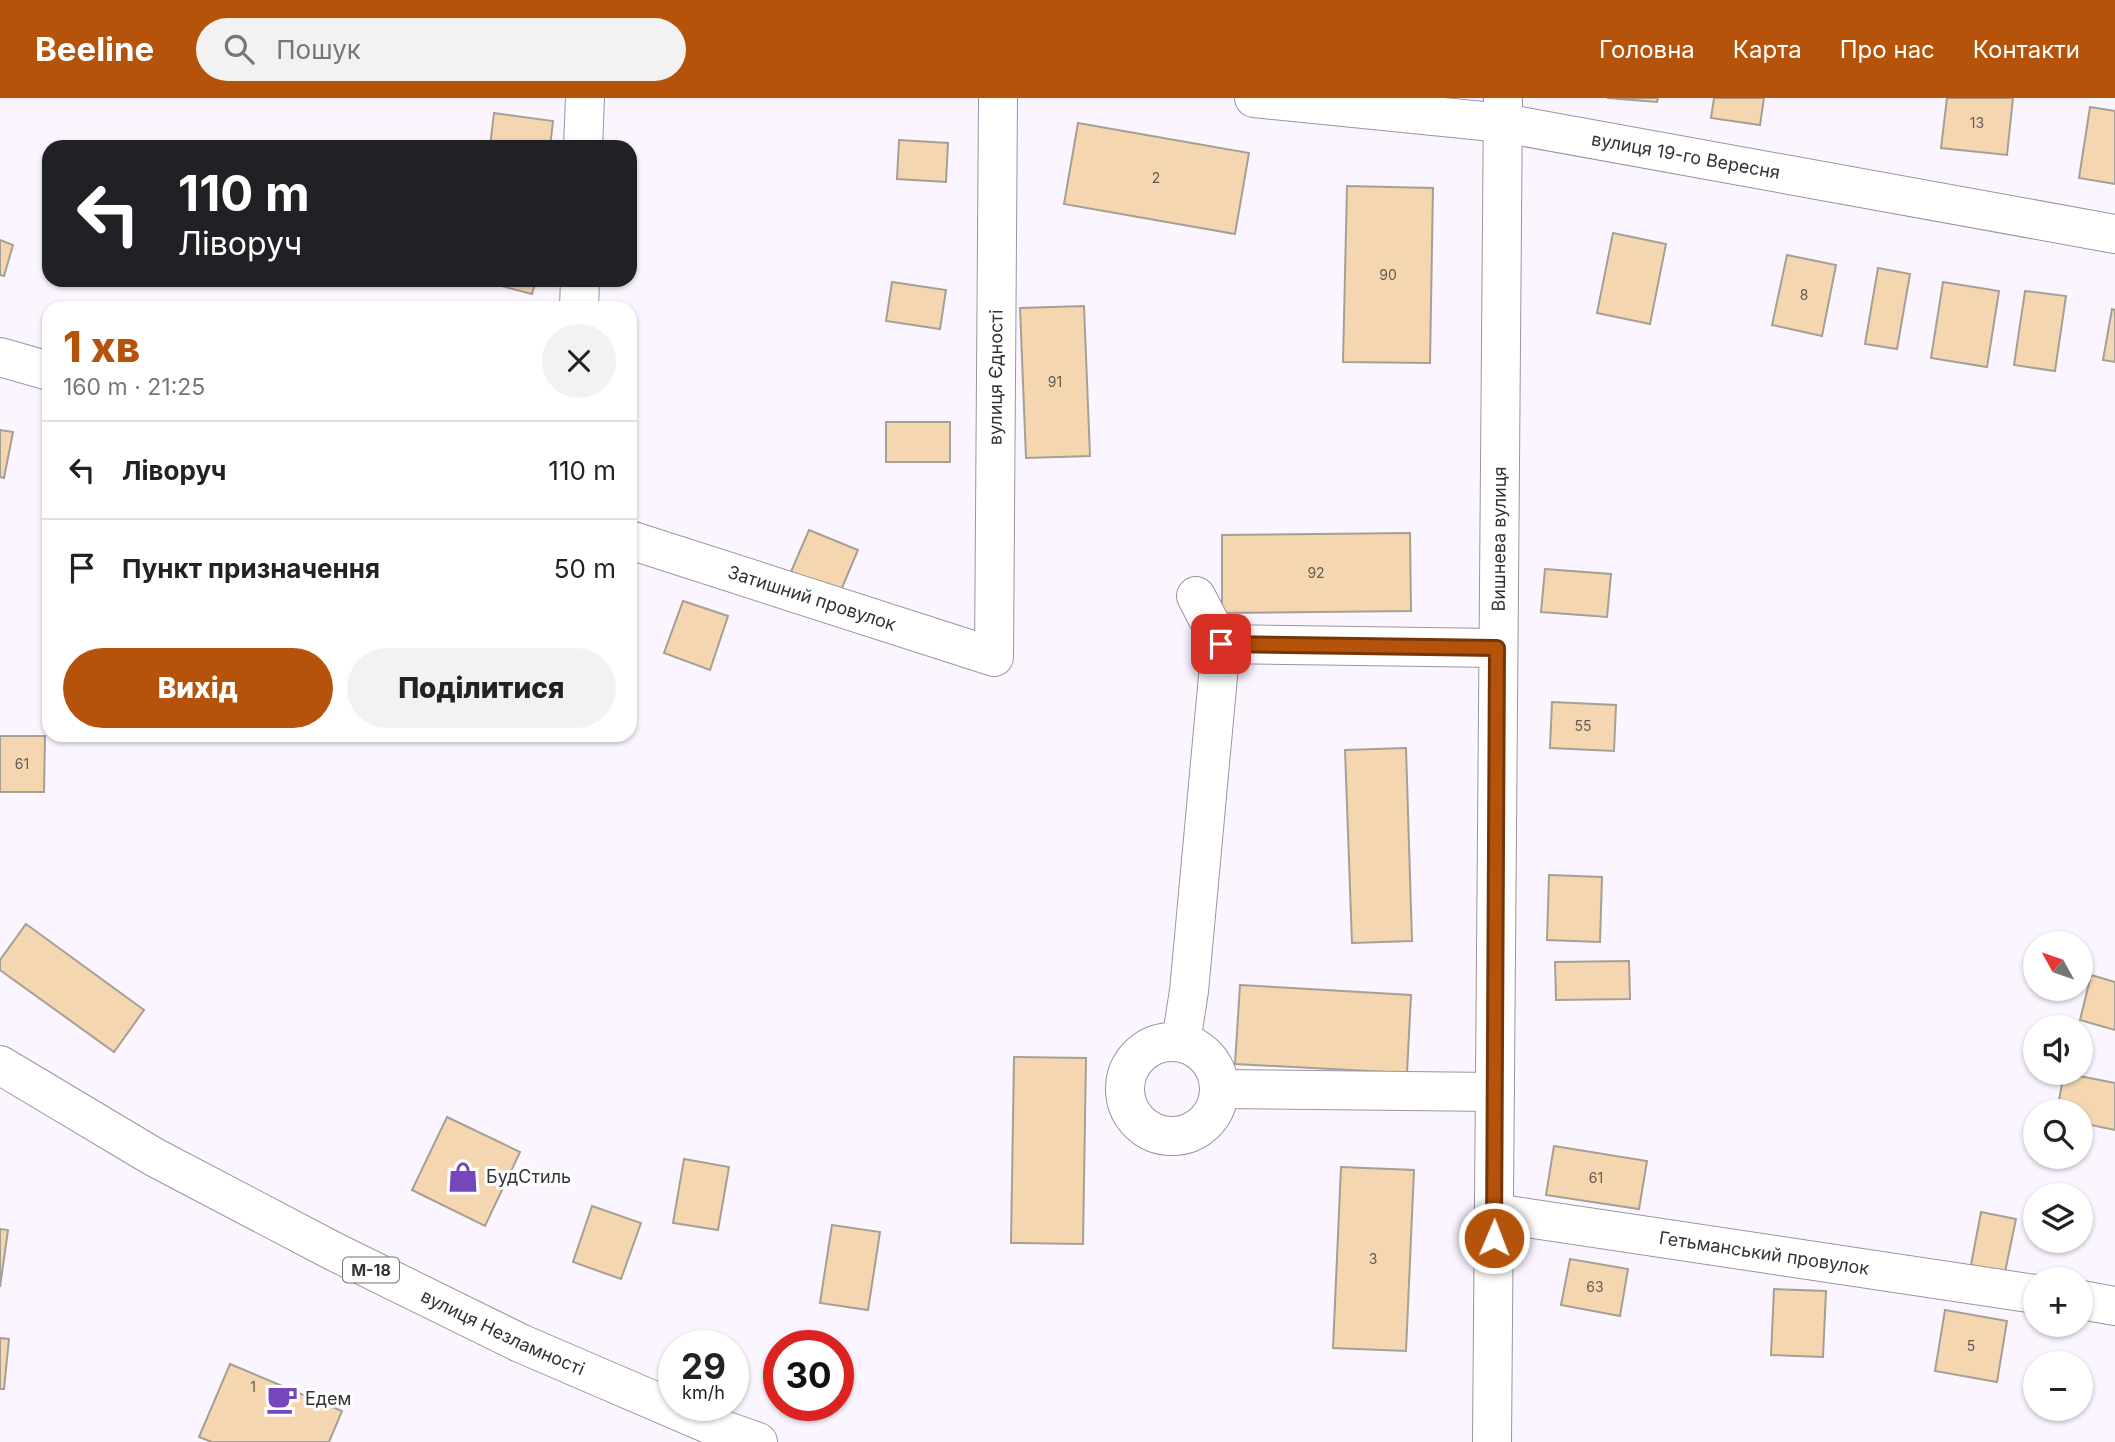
<!DOCTYPE html>
<html lang="uk">
<head>
<meta charset="utf-8">
<style>
	body { margin:0; font-family:Inter,sans-serif; background:#f2f2f2; color:#222; height:100vh; display:flex; flex-direction:column; font-size:26px; white-space:nowrap }
	* { box-sizing:border-box; margin:0 }
	p { font-size:23px; color:#767676 }
	.icon { flex:none; width:38px; height:38px; fill:none; stroke:currentColor; stroke-width:2; stroke-linecap:round; stroke-linejoin:round }
	.map { position:relative; flex:1; overflow:hidden }
	.panel { position:absolute; left:42px; top:203px; width:595px; height:441px; display:flex; flex-direction:column; background:#fff; border-radius:21px; box-shadow:0 2px 5px #0004 }
	.panel>* { flex:none }
	.banner { position:absolute; left:42px; top:42px; width:595px; height:147px; border-radius:21px; box-shadow:0 2px 5px #0004; background:#202124; color:#fff; overflow:hidden }
	.needle { width:46px; rotate:310deg }
	.fabs { position:absolute; left:2023px; top:833px; display:grid; gap:14px }
	.fabs a { display:grid; place-items:center; width:70px; height:70px; border-radius:50%; background:#fff; box-shadow:0 2px 5px #0004; font-size:35px }
	.speed { position:absolute; left:658px; top:1232px; display:flex; gap:14px; font-size:35px; font-weight:700; text-align:center }
	.speed>* { display:grid; place-content:center; width:91px; height:91px; border-radius:50%; background:#fff; box-shadow:0 2px 5px #0004; line-height:1 }
	.speed small { font-size:18px; font-weight:400 }
	.speed .limit { border:10px solid #d22; background:#fff; color:#111 }
	.pin { position:absolute; display:grid; place-items:center; width:60px; height:60px; color:#fff; margin:-30px; border-radius:14px; box-shadow:0 4px 10px #0006 }
	.me { position:absolute; width:77px; margin:-38px; rotate:1deg; stroke-linejoin:round; filter:drop-shadow(0 0 5px #0008) }
	.turn { display:flex; align-items:center; gap:24px; height:147px; padding:0 21px; font-size:32px }
	.turn .icon { width:91px; height:91px; stroke-width:2.5 }
	.turn b { display:block; font-size:49px; line-height:60px }
	.round { display:grid; place-items:center; flex:none; width:74px; height:74px; border-radius:37px; background:#f2f2f2 }
	.headline { display:flex; align-items:center; justify-content:space-between; height:119px; padding:0 21px }
	h1 { font-size:42px; font-weight:800; line-height:52px; color:#b45309 }
	.action { display:flex; gap:14px; margin-top:auto; padding:14px 21px }
	.action a { flex:1; height:80px; border-radius:42px; background:#b45309; color:#fff; font-size:28px; font-weight:800; line-height:80px; text-align:center }
	.action a+a { background:#f2f2f2; color:#222 }
	ul { padding:0; list-style:none }
	li { display:flex; align-items:center; gap:21px; height:98px; padding:0 21px; border-top:2px solid #e0e0e0 }
	li div { flex:1 }
	li b { display:block; font-size:26px }
	li em { font-style:normal }
	header { display:flex; align-items:center; gap:42px; box-sizing:border-box; height:98px; padding:0 35px; background:#b45309; color:#fff }
	header strong { font-size:33px }
	nav { display:flex; gap:38px; margin-inline-start:auto; font-size:24px }
	.search { width:490px; height:63px; background:#f2f2f2; display:flex; align-items:center; gap:18px; box-sizing:border-box; padding:0 24px; border-radius:38px; color:#767676; font-size:26px }
	.map>svg:first-child { display:block }
	.building { fill:#f4d7b0; stroke:#a79f94; stroke-width:2 }
	.lines { fill:none; stroke-linecap:round; stroke-linejoin:round }
	.minor-casing { stroke:#9b95a1; stroke-width:40 }
	.highway-casing { stroke:#9b95a1; stroke-width:40 }
	.minor { stroke:#fff; stroke-width:38 }
	.highway { stroke:#fff; stroke-width:38 }
	.route-casing { stroke:#753606; stroke-width:18 }
	.route { stroke:#b45309; stroke-width:12 }
	.labels { text-anchor:middle; stroke-width:6; stroke-linejoin:round; paint-order:stroke }
	.number-label { font-size:14px; fill:#645b55 }
	.shield { fill:#fff; stroke:#717073; stroke-width:2 }
	.shield-label { font-size:16px; font-weight:bold; fill:#343237 }
	.street-label { font-size:18px; fill:#343237; stroke:#fff }
	.poi-label { font-size:18px; fill:#343237; stroke:#fff; text-anchor:start }
</style>
</head>
<body>
<header>
<strong>Beeline</strong>
<div class="search"><svg class="icon" aria-label="search" viewBox="0 0 24 24"><circle cx="10" cy="10" r="6"/><path d="M15 15l6 6"/></svg>Пошук</div>
<nav><a>Головна</a><a>Карта</a><a>Про нас</a><a>Контакти</a></nav>
</header>
<div class="map">
<svg width="2115" height="1344" viewBox="0 0 2115 1344">
	<rect width="100%" height="100%" fill="#faf5ff"/>
	<path class="building" d="M1607,0H1658L1657,4Z
		M1714,0H1764L1760,27L1711,20Z
		M1947,0H2013L2007,57L1941,50Z
		M2090,9L2115,13V86L2079,80Z
		M494,15L553,23L550,49H490Z
		M1078,25L1249,55L1235,136L1064,106Z
		M899,42L948,45L946,84L897,81Z
		M1347,88L1433,90L1430,265L1343,264Z
		M1613,135L1666,146L1650,226L1597,215Z
		M0,142L13,147L4,178L0,177Z
		M1787,157L1836,167L1822,238L1772,227Z
		M1878,170L1910,176L1897,251L1865,246Z
		M479,182H536L532,196Z
		M892,184L946,192L940,231L886,223Z
		M1943,184L1999,193L1987,269L1931,260Z
		M2025,193L2066,198L2055,273L2014,267Z
		M1084,208L1090,358L1026,360L1020,210Z
		M2112,211L2115,212V264L2103,262Z
		M886,324H950V364H886Z
		M0,332L13,334L4,380L0,379Z
		M809,432L858,452L836,504L787,483Z
		M1410,435L1411,513L1222,515V437Z
		M1545,471L1611,476L1607,519L1541,514Z
		M683,503L728,518L710,572L664,555Z
		M1552,604L1616,607L1614,653L1550,650Z
		M0,638H45L44,694H0Z
		M1406,650L1412,843L1352,845L1345,652Z
		M1549,777L1602,779L1600,844L1547,842Z
		M26,826L144,912L114,954L0,872V862Z
		M1629,863L1630,901L1556,902L1555,864Z
		M2091,877L2115,884V932L2080,922Z
		M1240,887L1411,897L1407,975L1235,966Z
		M1014,959L1086,960L1083,1146L1011,1145Z
		M2064,975L2115,985V1032L2081,1025V1013H2057Z
		M447,1019L520,1054L485,1128L412,1092Z
		M1554,1048L1647,1063L1639,1111L1546,1097Z
		M684,1061L729,1069L718,1132L673,1125Z
		M1341,1069L1414,1072L1406,1253L1333,1250Z
		M592,1108L641,1125L621,1181L573,1164Z
		M1981,1114L2016,1121L2005,1174L1971,1167Z
		M832,1127L880,1134L868,1212L820,1205Z
		M0,1131L8,1132L0,1189Z
		M1570,1161L1628,1171L1620,1218L1561,1207Z
		M1774,1191L1826,1193L1823,1259L1771,1257Z
		M1945,1212L2007,1223L1997,1284L1935,1273Z
		M0,1240L9,1241L4,1291H0Z
		M230,1266L342,1313L329,1344H212L199,1339Z"/>
	<g class="lines">
		<defs>
			<g id="minor">
				<path id="s1" d="M1254,0L1503,25L2115,136"/>
				<path d="M583,49L585,0"/>
				<path d="M579,210L580,182"/>
				<path d="M0,259L49,273"/>
				<path id="s2" d="M630,442L994,559L998,0"/>
				<path d="M1221,546L1497,550"/>
				<circle cx="1172" cy="991" r="47"/>
				<path d="M1181,944L1189,893L1221,546L1196,498"/>
				<path d="M1219,991L1495,994"/>
				<path id="s3" d="M1494,1115L2035,1196"/>
				<path d="M2081,1202L2115,1208"/>
				<path id="s4" d="M1492,1344L1503,0"/>
			</g>
			<g id="highway">
				<path id="s5" d="M0,967L154,1059L333,1153L520,1245L713,1328L758,1344"/>
			</g>
		</defs>
		<use href="#minor" class="minor-casing"/>
		<use href="#highway" class="highway-casing"/>
		<use href="#minor" class="minor"/>
		<use href="#highway" class="highway"/>
	</g>
	<g class="lines">
		<defs>
			<path id="route" d="M1221,546L1497,550L1494,1140"/>
		</defs>
		<use href="#route" class="route-casing"/>
		<use href="#route" class="route"/>
	</g>
	<defs>
		<symbol id="shop-bare" viewBox="-9 -9 18 18"><path d="M-5-2.5h2.3a2.7 3.5 0 0 1 5.4 0H5L5.5 6h-11ZM-1.5-2.5h3a1.5 2.3 0 0 0-3 0Z" fill="#7646bd" stroke="#fff" stroke-width="2.5" paint-order="stroke"/></symbol>
		<symbol id="cafe-bare" viewBox="-9 -9 18 18"><path d="M-5.5-4.5H6V0H3Q3 3.5 0 3.5H-2.5Q-5.5 3.5-5.5 0ZM3-3.2v2h1.7v-2ZM-6 4.5H4V6H-6Z" fill="#7646bd" stroke="#fff" stroke-width="2.5" paint-order="stroke"/></symbol>
	</defs>
	<g fill-rule="evenodd">
		<use href="#shop-bare" x="441" y="1057" width="44" height="44"/>
		<use href="#cafe-bare" x="260" y="1279" width="44" height="44"/>
	</g>
	<g class="labels">
		<g class="number-label">
			<text x="1977" y="30">13</text>
			<text x="1156" y="85">2</text>
			<text x="1388" y="182">90</text>
			<text x="1804" y="202">8</text>
			<text x="1055" y="289">91</text>
			<text x="1316" y="480">92</text>
			<text x="1583" y="633">55</text>
			<text x="22" y="671">61</text>
			<text x="1596" y="1085">61</text>
			<text x="1373" y="1166">3</text>
			<text x="1595" y="1194">63</text>
			<text x="1971" y="1253">5</text>
			<text x="253" y="1294">1</text>
		</g>
		<rect class="shield" x="343" y="1159.5" width="56" height="25" rx="5"/>
		<g class="shield-label">
			<text x="371" y="1178">М-18</text>
		</g>
		<g class="street-label">
			<text dy="6" stroke="none"><textPath href="#s1" startOffset="436">вулиця 19-го Вересня</textPath></text>
			<text dy="6" stroke="none"><textPath href="#s2" startOffset="662">вулиця Єдності</textPath></text>
			<text dy="6" stroke="none"><textPath href="#s4" startOffset="903">Вишнева вулиця</textPath></text>
			<text dy="6" stroke="none"><textPath href="#s2" startOffset="191">Затишний провулок</textPath></text>
			<text dy="6" stroke="none"><textPath href="#s3" startOffset="273">Гетьманський провулок</textPath></text>
			<text dy="6" stroke="none"><textPath href="#s5" startOffset="570">вулиця Незламності</textPath></text>
		</g>
		<g class="poi-label">
			<text x="486" y="1085">БудСтиль</text>
			<text x="305" y="1307">Едем</text>
		</g>
	</g>
</svg>
<div class="fabs">
<a><svg class="needle" viewBox="-14 -14 28 28"><path d="M0-13l5 13h-10z" fill="#e53935"/><path d="M0 13l5-13h-10z" fill="#767676"/></svg></a>
<a><svg class="icon" aria-label="sound" viewBox="0 0 24 24"><path d="M4 9h4l5-4v14l-5-4H4zM17 9q2 3 0 6"/></svg></a>
<a><svg class="icon" aria-label="search" viewBox="0 0 24 24"><circle cx="10" cy="10" r="6"/><path d="M15 15l6 6"/></svg></a>
<a><svg class="icon" aria-label="layers" viewBox="0 0 24 24"><path d="M12 4l9 5-9 5-9-5zM3 14l9 5 9-5"/></svg></a>
<a>+</a>
<a>−</a>
</div>
<div class="speed"><div>29<small>km/h</small></div><div class="limit">30</div></div>
<div class="pin" style="left:1221px;top:546px;background:#d93025"><svg class="icon" aria-label="arrive" viewBox="0 0 24 24"><path d="M6 21V4h12l-3 4 3 4H6"/></svg></div>
<svg class="me" style="left:1494px;top:1140px" viewBox="-20 -20 40 40"><circle r="17" fill="#b45309" stroke="#fff" stroke-width="3"/><path d="M0-11L8 9 0 5-8 9z" fill="#fff"/></svg>
<div class="banner">
<div class="turn"><svg class="icon" aria-label="left" viewBox="0 0 24 24"><path d="M17 20v-9H6M10 6l-5 5 5 5"/></svg><div><b>110 m</b>Ліворуч</div></div>
</div>
<section class="panel">
<div class="headline"><div><h1>1 хв</h1><p>160 m · 21:25</p></div><a class="round"><svg class="icon" aria-label="close" viewBox="0 0 24 24"><path d="M6 6l12 12M18 6L6 18"/></svg></a></div>
<ul>
<li><svg class="icon" aria-label="left" viewBox="0 0 24 24"><path d="M17 20v-9H6M10 6l-5 5 5 5"/></svg><div><b>Ліворуч</b></div><em>110 m</em></li>
<li><svg class="icon" aria-label="arrive" viewBox="0 0 24 24"><path d="M6 21V4h12l-3 4 3 4H6"/></svg><div><b>Пункт призначення</b></div><em>50 m</em></li>
</ul>
<div class="action"><a>Вихід</a><a>Поділитися</a></div>
</section>
</div>
</body>
</html>
